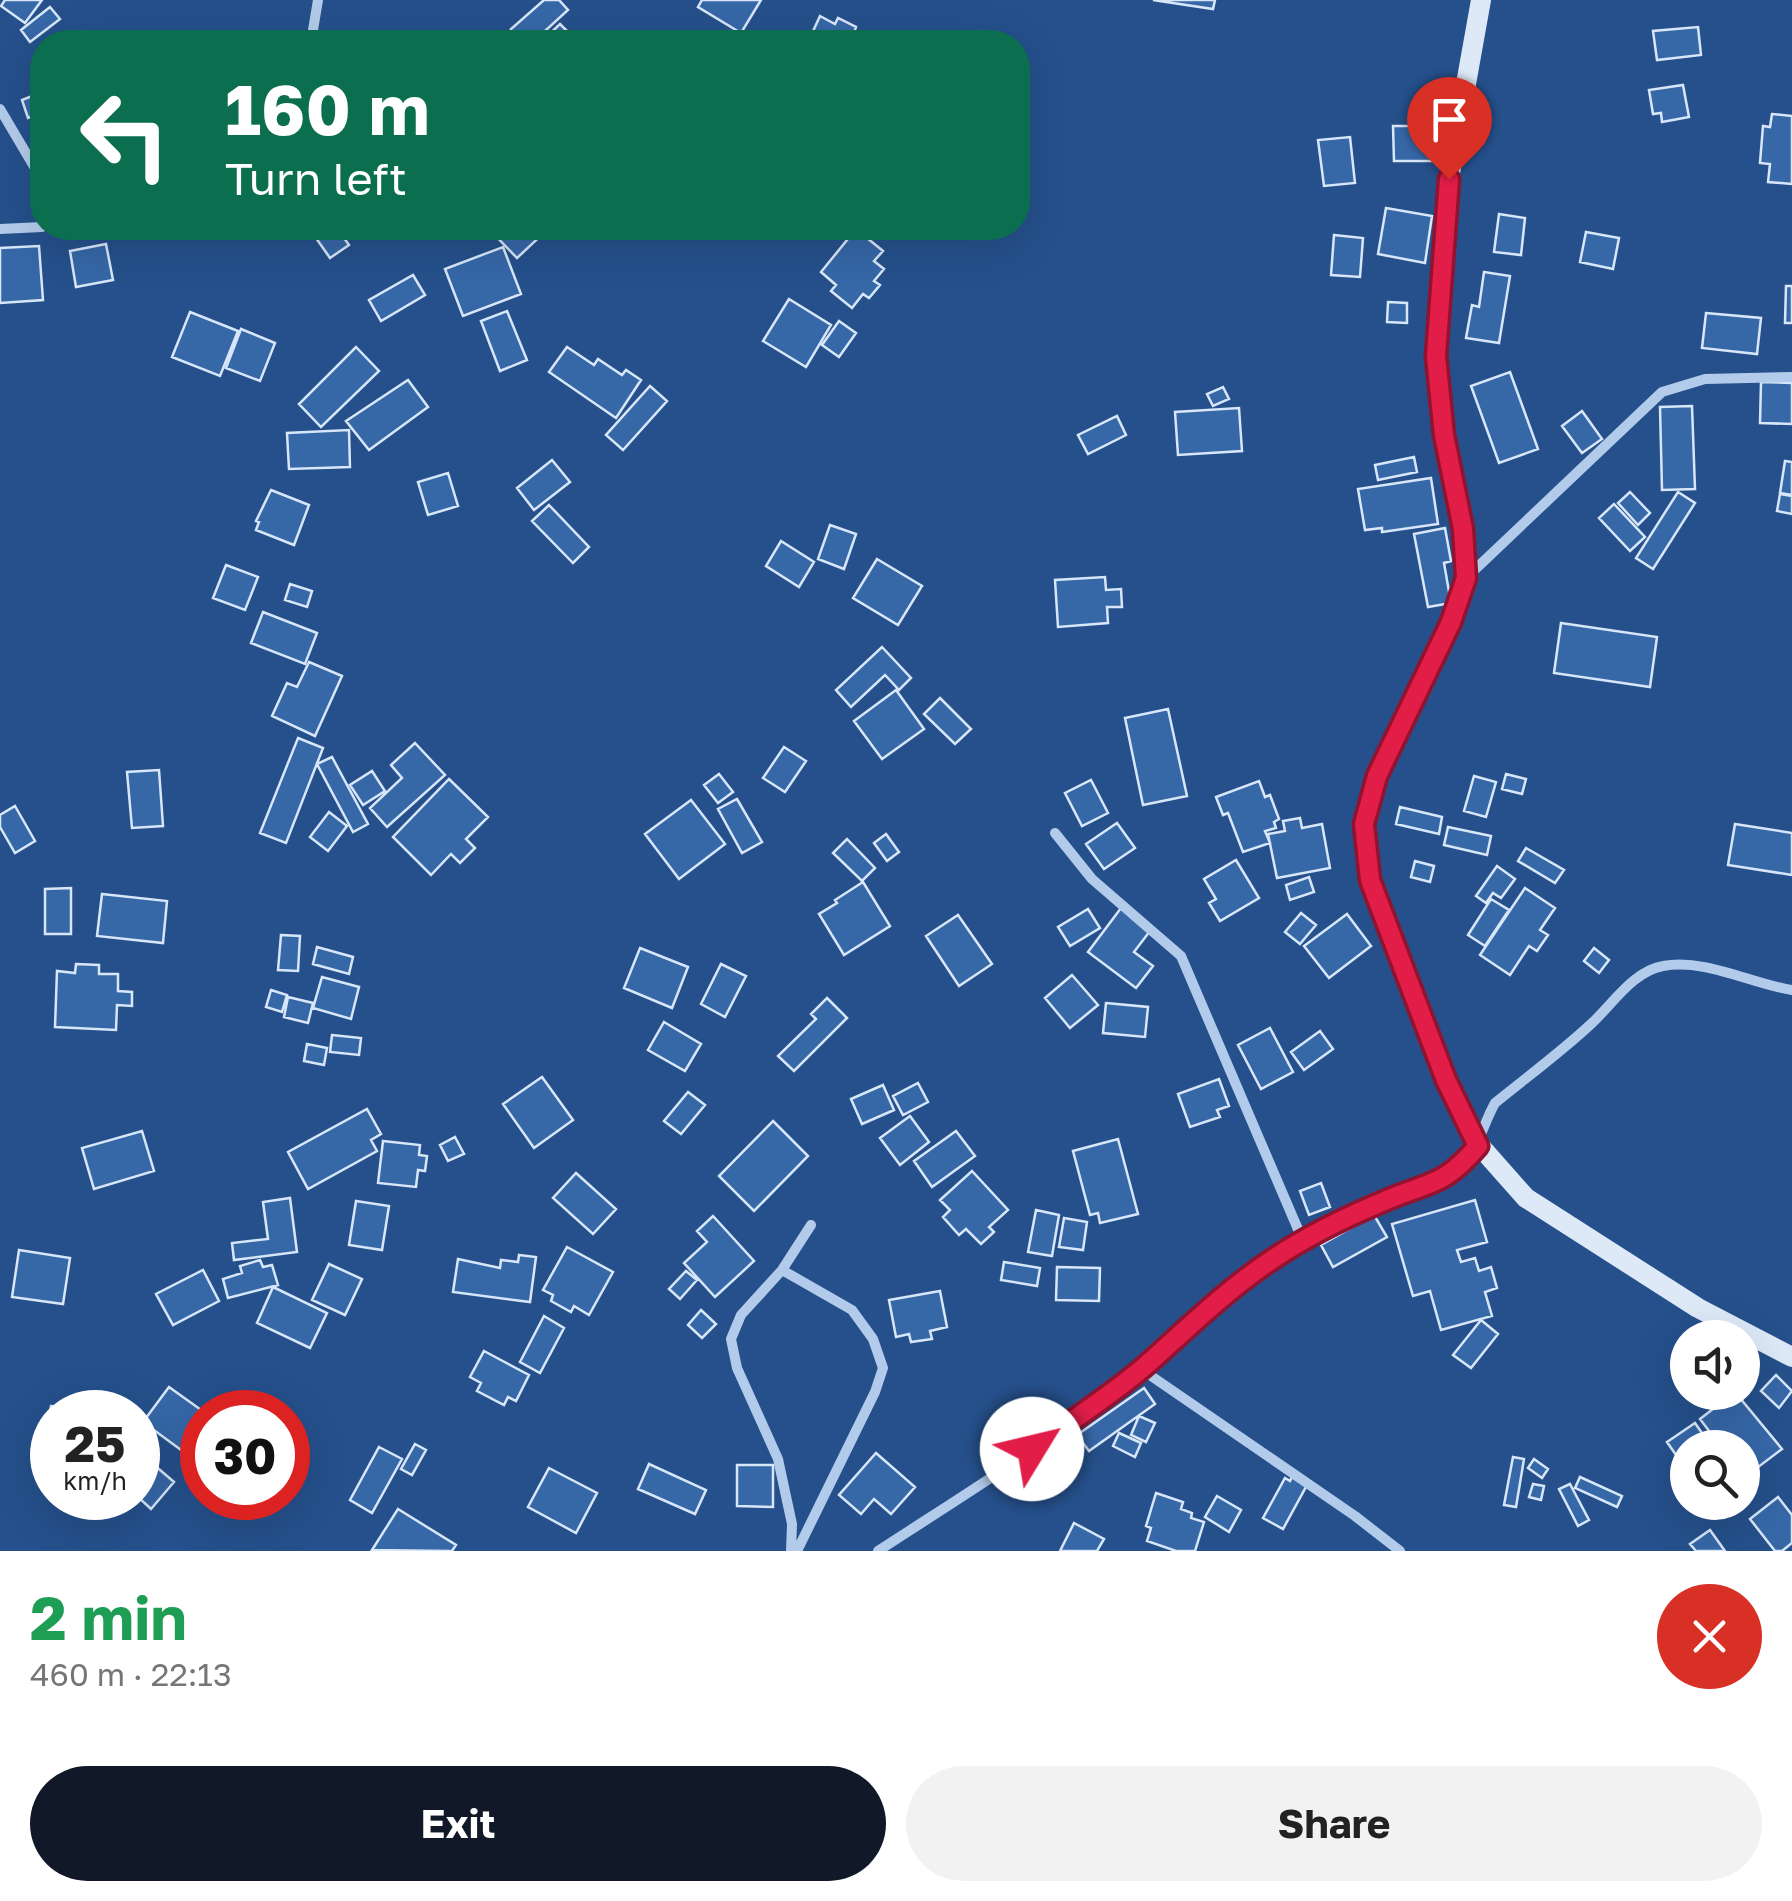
<!DOCTYPE html>
<html lang="en">
<head>
<meta charset="utf-8">
<style>
	body { margin:0; font-family:"Golos Text",sans-serif; background:#f2f2f2; color:#222; height:100vh; display:flex; flex-direction:column; font-size:38px; white-space:nowrap }
	* { box-sizing:border-box; margin:0 }
	p { font-size:32px; color:#767676 }
	.icon { flex:none; width:55px; height:55px; fill:none; stroke:currentColor; stroke-width:2; stroke-linecap:round; stroke-linejoin:round }
	.map { position:relative; height:1551px; overflow:hidden }
	.details { display:flex; flex-direction:column; background:#fff; flex:1 }
	.details>* { flex:none }
	.guide { position:absolute; left:30px; top:30px; width:1000px; height:210px; border-radius:40px; box-shadow:0 10px 40px #0002; background:#0b6e4f; color:#fff; overflow:hidden }
	.fabs { position:absolute; left:1670px; top:1320px; display:grid; gap:20px }
	.fabs a { display:grid; place-items:center; width:90px; height:90px; border-radius:50%; background:#fff; box-shadow:0 10px 40px #0002; font-size:50px }
	.speed { position:absolute; left:30px; top:1390px; display:flex; gap:20px; font-size:50px; font-weight:700; text-align:center }
	.speed>* { display:grid; place-content:center; width:130px; height:130px; border-radius:50%; background:#fff; box-shadow:0 10px 40px #0002; line-height:1 }
	.speed small { font-size:25px; font-weight:400 }
	.speed .limit { border:15px solid #d22; background:#fff; color:#111 }
	.pin { position:absolute; display:grid; place-items:center; width:85px; height:85px; color:#fff; margin:-102px -42px; border-radius:50% 50% 50% 0; rotate:-45deg; box-shadow:0 0 10px #0007 }
	.pin .icon { rotate:45deg }
	.me { position:absolute; width:110px; margin:-55px; rotate:54deg; stroke-linejoin:round; filter:drop-shadow(0 0 8px #0008) }
	.turn { display:flex; align-items:center; gap:35px; height:210px; padding:0 30px; font-size:45px }
	.turn .icon { width:130px; height:130px; stroke-width:2.5 }
	.turn b { display:block; font-size:70px; line-height:85px }
	.round { display:grid; place-items:center; flex:none; width:105px; height:105px; border-radius:52px; background:#f2f2f2 }
	.head { display:flex; align-items:center; justify-content:space-between; height:170px; padding:0 30px }
	h1 { font-size:60px; font-weight:700; line-height:75px; color:#1e9e55 }
	.button { display:flex; gap:20px; margin-top:auto; padding:20px 30px }
	.button a { flex:1; height:115px; border-radius:60px; background:#111827; color:#fff; font-size:40px; font-weight:700; line-height:115px; text-align:center }
	.button a+a { background:#f2f2f2; color:#222 }
	.map>svg:first-child { display:block }
	.building { fill:#3667a7; stroke:#d7e6f8; stroke-width:2.5 }
	.lines { fill:none; stroke-linecap:round; stroke-linejoin:round }
	.street { stroke:#b3cbea; stroke-width:10 }
	.secondary { stroke:#dee9f8; stroke-width:20 }
	.route-casing { stroke:#92132f; stroke-width:25 }
	.route { stroke:#e11d48; stroke-width:18 }
</style>
</head>
<body>
<div class="map">
<svg width="1792" height="1551" viewBox="0 0 1792 1551">
	<rect width="100%" height="100%" fill="#25508b"/>
	<path class="building" d="M5,0H42L25,23L1,6Z
		M544,0H559L568,10L533,42H523L511,29Z
		M702,0H761L741,33L698,7Z
		M1153,0H1215L1213,9Z
		M50,7L60,19L30,42L21,30Z
		M820,16L835,24L838,18L856,27L854,33L874,42H808Z
		M560,24L578,42H541Z
		M1698,27L1701,55L1657,60L1653,31Z
		M1683,85L1689,117L1662,122L1661,113L1653,114L1649,90Z
		M42,92V113L28,118L22,100Z
		M1772,114L1792,116V184L1768,182L1770,164L1760,163L1763,126L1770,127Z
		M1393,126H1438V161H1394Z
		M1350,137L1355,183L1324,186L1318,140Z
		M1386,208L1432,216L1425,263L1378,254Z
		M1499,214L1525,218L1521,255L1494,252Z
		M309,228H337L349,245L330,258Z
		M488,228H544L547,230L517,258Z
		M856,229L883,251L874,261L884,269L874,281L880,285L869,298L863,294L852,308L831,291L836,285L821,272Z
		M1586,232L1619,238L1613,269L1580,262Z
		M1334,235L1363,238L1360,277L1331,275Z
		M106,244L113,280L76,287L70,251Z
		M39,246L43,300L0,303V248Z
		M503,247L521,294L463,316L445,269Z
		M1484,272L1510,276L1499,343L1466,338L1472,305L1479,307Z
		M413,275L425,295L381,321L369,300Z
		M1786,286H1792V323H1785Z
		M789,299L831,325L806,367L763,341Z
		M1388,302L1407,303V323L1387,322Z
		M507,311L527,360L500,371L481,321Z
		M190,312L238,331L220,376L172,357Z
		M1706,313L1761,318L1757,354L1702,348Z
		M839,321L856,333L839,357L822,345Z
		M241,329L275,343L260,381L226,368Z
		M356,347L379,371L321,427L299,404Z
		M567,347L594,365L598,359L622,375L626,370L641,380L616,418L549,372Z
		M1510,372L1538,449L1499,463L1471,386Z
		M408,380L428,407L369,450L346,421Z
		M1761,382L1792,383V424L1760,423Z
		M650,386L667,401L623,450L606,435Z
		M1223,387L1229,399L1213,406L1207,394Z
		M1692,406L1695,489L1662,490L1660,407Z
		M1239,408L1242,451L1178,455L1175,412Z
		M1582,411L1602,439L1582,453L1562,426Z
		M1117,416L1126,435L1088,454L1078,435Z
		M349,430L350,467L289,469L287,433Z
		M1414,457L1417,472L1378,480L1375,465Z
		M552,460L570,482L534,510L517,488Z
		M1785,461L1792,462V495L1780,493Z
		M448,473L458,506L428,515L418,482Z
		M1431,478L1438,524L1382,532V528L1365,530L1358,489Z
		M271,490L309,505L294,545L256,530L259,522L256,521Z
		M1630,492L1650,513L1638,525L1618,503Z
		M1678,492L1695,503L1653,569L1636,558Z
		M1780,494L1792,496V514L1777,511Z
		M1614,504L1645,537L1630,551L1599,518Z
		M549,505L589,547L573,563L532,521Z
		M830,525L856,534L844,569L818,559Z
		M1445,528L1451,561L1444,563L1451,603L1428,607L1414,534Z
		M781,541L814,562L799,587L766,566Z
		M877,559L922,586L898,625L853,598Z
		M226,565L258,577L245,610L213,598Z
		M1105,577L1106,590L1121,589L1122,607H1107L1108,623L1058,627L1055,580Z
		M290,584L312,591L307,607L285,600Z
		M263,612L317,633L305,664L251,643Z
		M1561,623L1657,637L1650,687L1554,673Z
		M882,647L911,678L899,690L885,675L851,707L836,690Z
		M309,662L342,676L315,736L272,716L287,683L297,687Z
		M896,690L924,729L882,759L854,721Z
		M940,698L971,729L955,744L924,714Z
		M1168,709L1187,796L1143,805L1125,718Z
		M298,738L323,748L286,843L260,833Z
		M415,743L445,775L387,827L370,808L402,778L391,765Z
		M784,747L806,761L785,792L763,778Z
		M332,757L368,824L353,832L317,764Z
		M159,770L163,826L132,828L127,772Z
		M372,771L385,791L363,805L350,785Z
		M719,774L733,792L718,803L704,785Z
		M1506,774L1526,779L1522,794L1502,789Z
		M1474,776L1496,782L1486,817L1464,811Z
		M449,779L488,817L466,839L475,848L460,863L451,854L431,875L393,837Z
		M1091,780L1108,813L1082,826L1065,793Z
		M1259,781L1265,797L1270,795L1279,819L1274,822L1276,828L1265,831L1270,843L1243,852L1228,813L1223,815L1216,797Z
		M737,799L762,842L742,853L718,809Z
		M691,800L725,844L679,879L645,834Z
		M15,806L35,841L15,853L0,827V815Z
		M1400,807L1442,817L1439,834L1396,824Z
		M329,812L347,826L328,851L310,837Z
		M1300,818L1302,828L1322,824L1330,868L1277,878L1268,834L1285,831L1283,821Z
		M1117,823L1135,848L1104,869L1086,844Z
		M1735,824L1792,833V875L1728,865Z
		M1448,827L1491,836L1487,855L1444,845Z
		M886,834L899,852L887,861L874,843Z
		M847,839L875,868L862,881L833,853Z
		M1526,848L1564,870L1555,883L1518,861Z
		M1236,860L1259,898L1220,921L1209,903L1216,899L1204,879Z
		M1415,861L1434,866L1430,882L1411,877Z
		M1497,866L1515,879L1501,898L1493,893L1486,903L1476,896Z
		M1309,877L1314,892L1290,900L1286,885Z
		M863,882L890,926L844,955L819,914L837,903L835,900Z
		M71,888V934H45V889Z
		M1525,888L1555,908L1540,930L1548,935L1537,951L1529,946L1510,975L1480,955Z
		M102,894L167,901L163,943L97,936Z
		M1491,899L1509,910L1485,946L1468,935Z
		M1121,908L1150,931L1134,952L1153,966L1136,988L1088,952Z
		M1088,909L1100,928L1070,946L1058,927Z
		M1301,913L1316,925L1300,944L1285,932Z
		M1347,914L1371,946L1329,978L1304,946Z
		M958,915L992,964L959,986L926,936Z
		M281,935L300,936L298,971L278,970Z
		M317,947L353,957L349,974L313,964Z
		M640,948L688,967L672,1008L624,988Z
		M1594,948L1609,960L1599,973L1584,961Z
		M76,964L99,965V974H118V991L132,992V1006L117,1005L116,1030L55,1027L57,971L75,973Z
		M721,964L746,976L725,1017L701,1004Z
		M1072,975L1098,1005L1070,1028L1045,998Z
		M322,977L359,987L351,1019L313,1008Z
		M271,990L287,995L282,1012L266,1007Z
		M288,997L313,1003L308,1023L284,1017Z
		M827,998L847,1018L794,1071L778,1056L816,1019L811,1014Z
		M1106,1003L1148,1007L1145,1037L1103,1033Z
		M664,1022L701,1044L685,1071L648,1050Z
		M1270,1028L1293,1072L1261,1089L1238,1045Z
		M1320,1031L1333,1049L1304,1070L1291,1052Z
		M332,1035L361,1038L359,1055L330,1052Z
		M307,1044L327,1048L324,1065L304,1061Z
		M542,1077L573,1120L534,1148L503,1104Z
		M1219,1079L1229,1106L1217,1110L1220,1117L1190,1127L1178,1094Z
		M918,1083L928,1102L903,1115L893,1096Z
		M883,1085L894,1110L862,1124L851,1099Z
		M688,1092L705,1105L681,1134L664,1121Z
		M367,1109L381,1134L371,1140L377,1151L308,1189L288,1152Z
		M910,1116L929,1142L900,1165L880,1138Z
		M773,1121L808,1156L754,1211L719,1176Z
		M142,1131L154,1171L94,1189L82,1148Z
		M956,1131L975,1156L932,1187L914,1161Z
		M455,1137L464,1154L448,1161L440,1145Z
		M1118,1139L1138,1214L1100,1223L1098,1213L1090,1215L1073,1151Z
		M383,1141L420,1145L419,1155L427,1156L425,1171L418,1170L416,1187L378,1183Z
		M972,1171L1008,1210L989,1227L994,1232L981,1244L966,1229L959,1235L943,1217L950,1210L940,1200Z
		M576,1173L616,1209L593,1234L553,1198Z
		M1321,1183L1330,1207L1309,1215L1300,1191Z
		M290,1198L297,1252L234,1260L232,1243L268,1239L263,1202Z
		M1475,1200L1487,1242L1457,1250L1461,1262L1475,1258L1479,1271L1491,1267L1497,1288L1485,1292L1492,1316L1441,1330L1430,1291L1413,1296L1392,1224Z
		M356,1201L389,1206L382,1250L349,1245Z
		M1036,1210L1059,1215L1052,1256L1028,1252Z
		M1374,1215L1387,1237L1333,1267L1321,1245Z
		M713,1216L754,1261L715,1297L684,1263L707,1242L697,1231Z
		M1064,1218L1087,1222L1083,1250L1059,1247Z
		M567,1247L613,1272L589,1315L574,1306L571,1312L551,1301L553,1295L543,1290Z
		M19,1250L70,1258L63,1304L12,1297Z
		M519,1255L536,1257L530,1302L453,1292L458,1259L500,1268L501,1260L518,1262Z
		M260,1260L263,1267L272,1265L278,1285L228,1298L223,1279L242,1273L240,1266Z
		M1004,1262L1040,1268L1037,1286L1001,1280Z
		M329,1264L362,1279L345,1315L312,1300Z
		M1057,1267L1100,1268L1099,1301L1056,1300Z
		M203,1270L219,1301L173,1325L156,1294Z
		M686,1271L697,1280L680,1299L669,1289Z
		M273,1287L327,1313L310,1348L257,1323Z
		M940,1291L947,1327L930,1331L932,1339L911,1342L909,1334L896,1337L889,1300Z
		M701,1310L716,1324L702,1338L688,1325Z
		M544,1316L564,1328L540,1373L520,1362Z
		M1481,1320L1498,1334L1471,1368L1453,1355Z
		M484,1351L529,1375L516,1401L508,1397L504,1405L477,1391L481,1383L470,1377Z
		M1776,1375L1792,1391L1779,1408L1761,1391Z
		M169,1387L204,1412L202,1452L196,1461L143,1422Z
		M1144,1388L1155,1404L1089,1451L1077,1435Z
		M1735,1392L1782,1449L1745,1477L1742,1448H1722L1700,1419Z
		M51,1406L78,1411L52,1412V1440L46,1439Z
		M1139,1416L1155,1423L1146,1442L1131,1435Z
		M1695,1423L1711,1446L1688,1448V1462L1683,1465L1667,1442Z
		M1119,1433L1141,1443L1135,1457L1113,1446Z
		M415,1444L426,1450L412,1475L401,1469Z
		M379,1447L402,1459L372,1513L350,1500Z
		M139,1452L174,1482L151,1509L138,1497Z
		M876,1453L915,1487L891,1514L874,1499L861,1514L839,1495Z
		M1513,1457L1524,1459L1516,1507L1504,1505Z
		M1534,1459L1548,1469L1542,1478L1528,1468Z
		M649,1464L706,1490L695,1514L638,1489Z
		M737,1465H773V1507L737,1506Z
		M549,1468L597,1493L576,1533L528,1507Z
		M1292,1477L1307,1485L1283,1529L1263,1518L1285,1478L1290,1481Z
		M1580,1477L1622,1496L1617,1507L1575,1488Z
		M1533,1484L1544,1486L1541,1500L1529,1497Z
		M1570,1484L1589,1520L1578,1526L1559,1489Z
		M1156,1493L1183,1502L1181,1509L1192,1513L1191,1518L1204,1522L1195,1551H1176L1147,1541L1151,1528L1146,1526Z
		M1217,1496L1241,1510L1229,1532L1205,1517Z
		M1778,1497L1792,1515V1543L1782,1551H1775L1750,1519Z
		M398,1509L456,1545L452,1551L372,1550Z
		M1074,1523L1104,1539L1097,1551H1060Z
		M1710,1530L1725,1551H1696L1690,1544Z"/>
	<g class="lines">
		<path class="street" d="M311,42L318,0
			M0,109L42,180
			M0,229L42,227
			M1466,578L1662,392L1705,379L1792,377
			M1055,833L1092,879L1181,956L1303,1241
			M782,1270L852,1310L873,1339L883,1368L875,1392L797,1551
			M1141,1369L1355,1516L1400,1551
			M791,1551L792,1524L778,1459L737,1368L731,1339L741,1315L782,1270L811,1225
			M878,1551C967,1493 1059,1437 1141,1369C1185,1333 1226,1290 1275,1258C1309,1236 1345,1217 1383,1202C1410,1191 1436,1188 1459,1168C1479,1150 1482,1126 1495,1103C1527,1077 1561,1052 1591,1024C1612,1005 1633,971 1663,966C1705,958 1752,984 1792,990"/>
		<path class="secondary" d="M1481,0L1449,179L1436,356L1445,435L1463,529L1466,579L1451,621L1377,776L1363,824L1370,880L1446,1080L1479,1145L1526,1198L1698,1308L1792,1357"/>
	</g>
	<g class="lines">
		<defs>
			<path id="route" d="M1032,1449C1069,1422 1109,1397 1144,1367C1186,1330 1226,1290 1273,1259C1307,1236 1344,1218 1382,1202C1429,1181 1441,1189 1478,1146L1446,1080L1370,880L1364,824L1377,776L1451,622L1466,578L1463,529L1444,435L1436,356L1449,179"/>
		</defs>
		<use href="#route" class="route-casing"/>
		<use href="#route" class="route"/>
	</g>
</svg>
<div class="fabs">
<a><svg class="icon" aria-label="sound" viewBox="0 0 24 24"><path d="M4 9h4l5-4v14l-5-4H4zM17 9q2 3 0 6"/></svg></a>
<a><svg class="icon" aria-label="search" viewBox="0 0 24 24"><circle cx="10" cy="10" r="6"/><path d="M15 15l6 6"/></svg></a>
</div>
<div class="speed"><div>25<small>km/h</small></div><div class="limit">30</div></div>
<div class="pin" style="left:1449px;top:179px;background:#d93025"><svg class="icon" aria-label="arrive" viewBox="0 0 24 24"><path d="M6 21V4h12l-3 4 3 4H6"/></svg></div>
<svg class="me" style="left:1032px;top:1449px" viewBox="-20 -20 40 40"><circle r="19" fill="#fff"/><path d="M0-13L10 11 0 6-10 11z" fill="#e11d48"/></svg>
<div class="guide">
<div class="turn"><svg class="icon" aria-label="left" viewBox="0 0 24 24"><path d="M17 20v-9H6M10 6l-5 5 5 5"/></svg><div><b>160 m</b>Turn left</div></div>
</div>
</div>
<section class="details">
<div class="head"><div><h1>2 min</h1><p>460 m · 22:13</p></div><a class="round" style="background:#d93025;color:#fff"><svg class="icon" aria-label="close" viewBox="0 0 24 24"><path d="M6 6l12 12M18 6L6 18"/></svg></a></div>
<div class="button"><a>Exit</a><a>Share</a></div>
</section>
</body>
</html>
